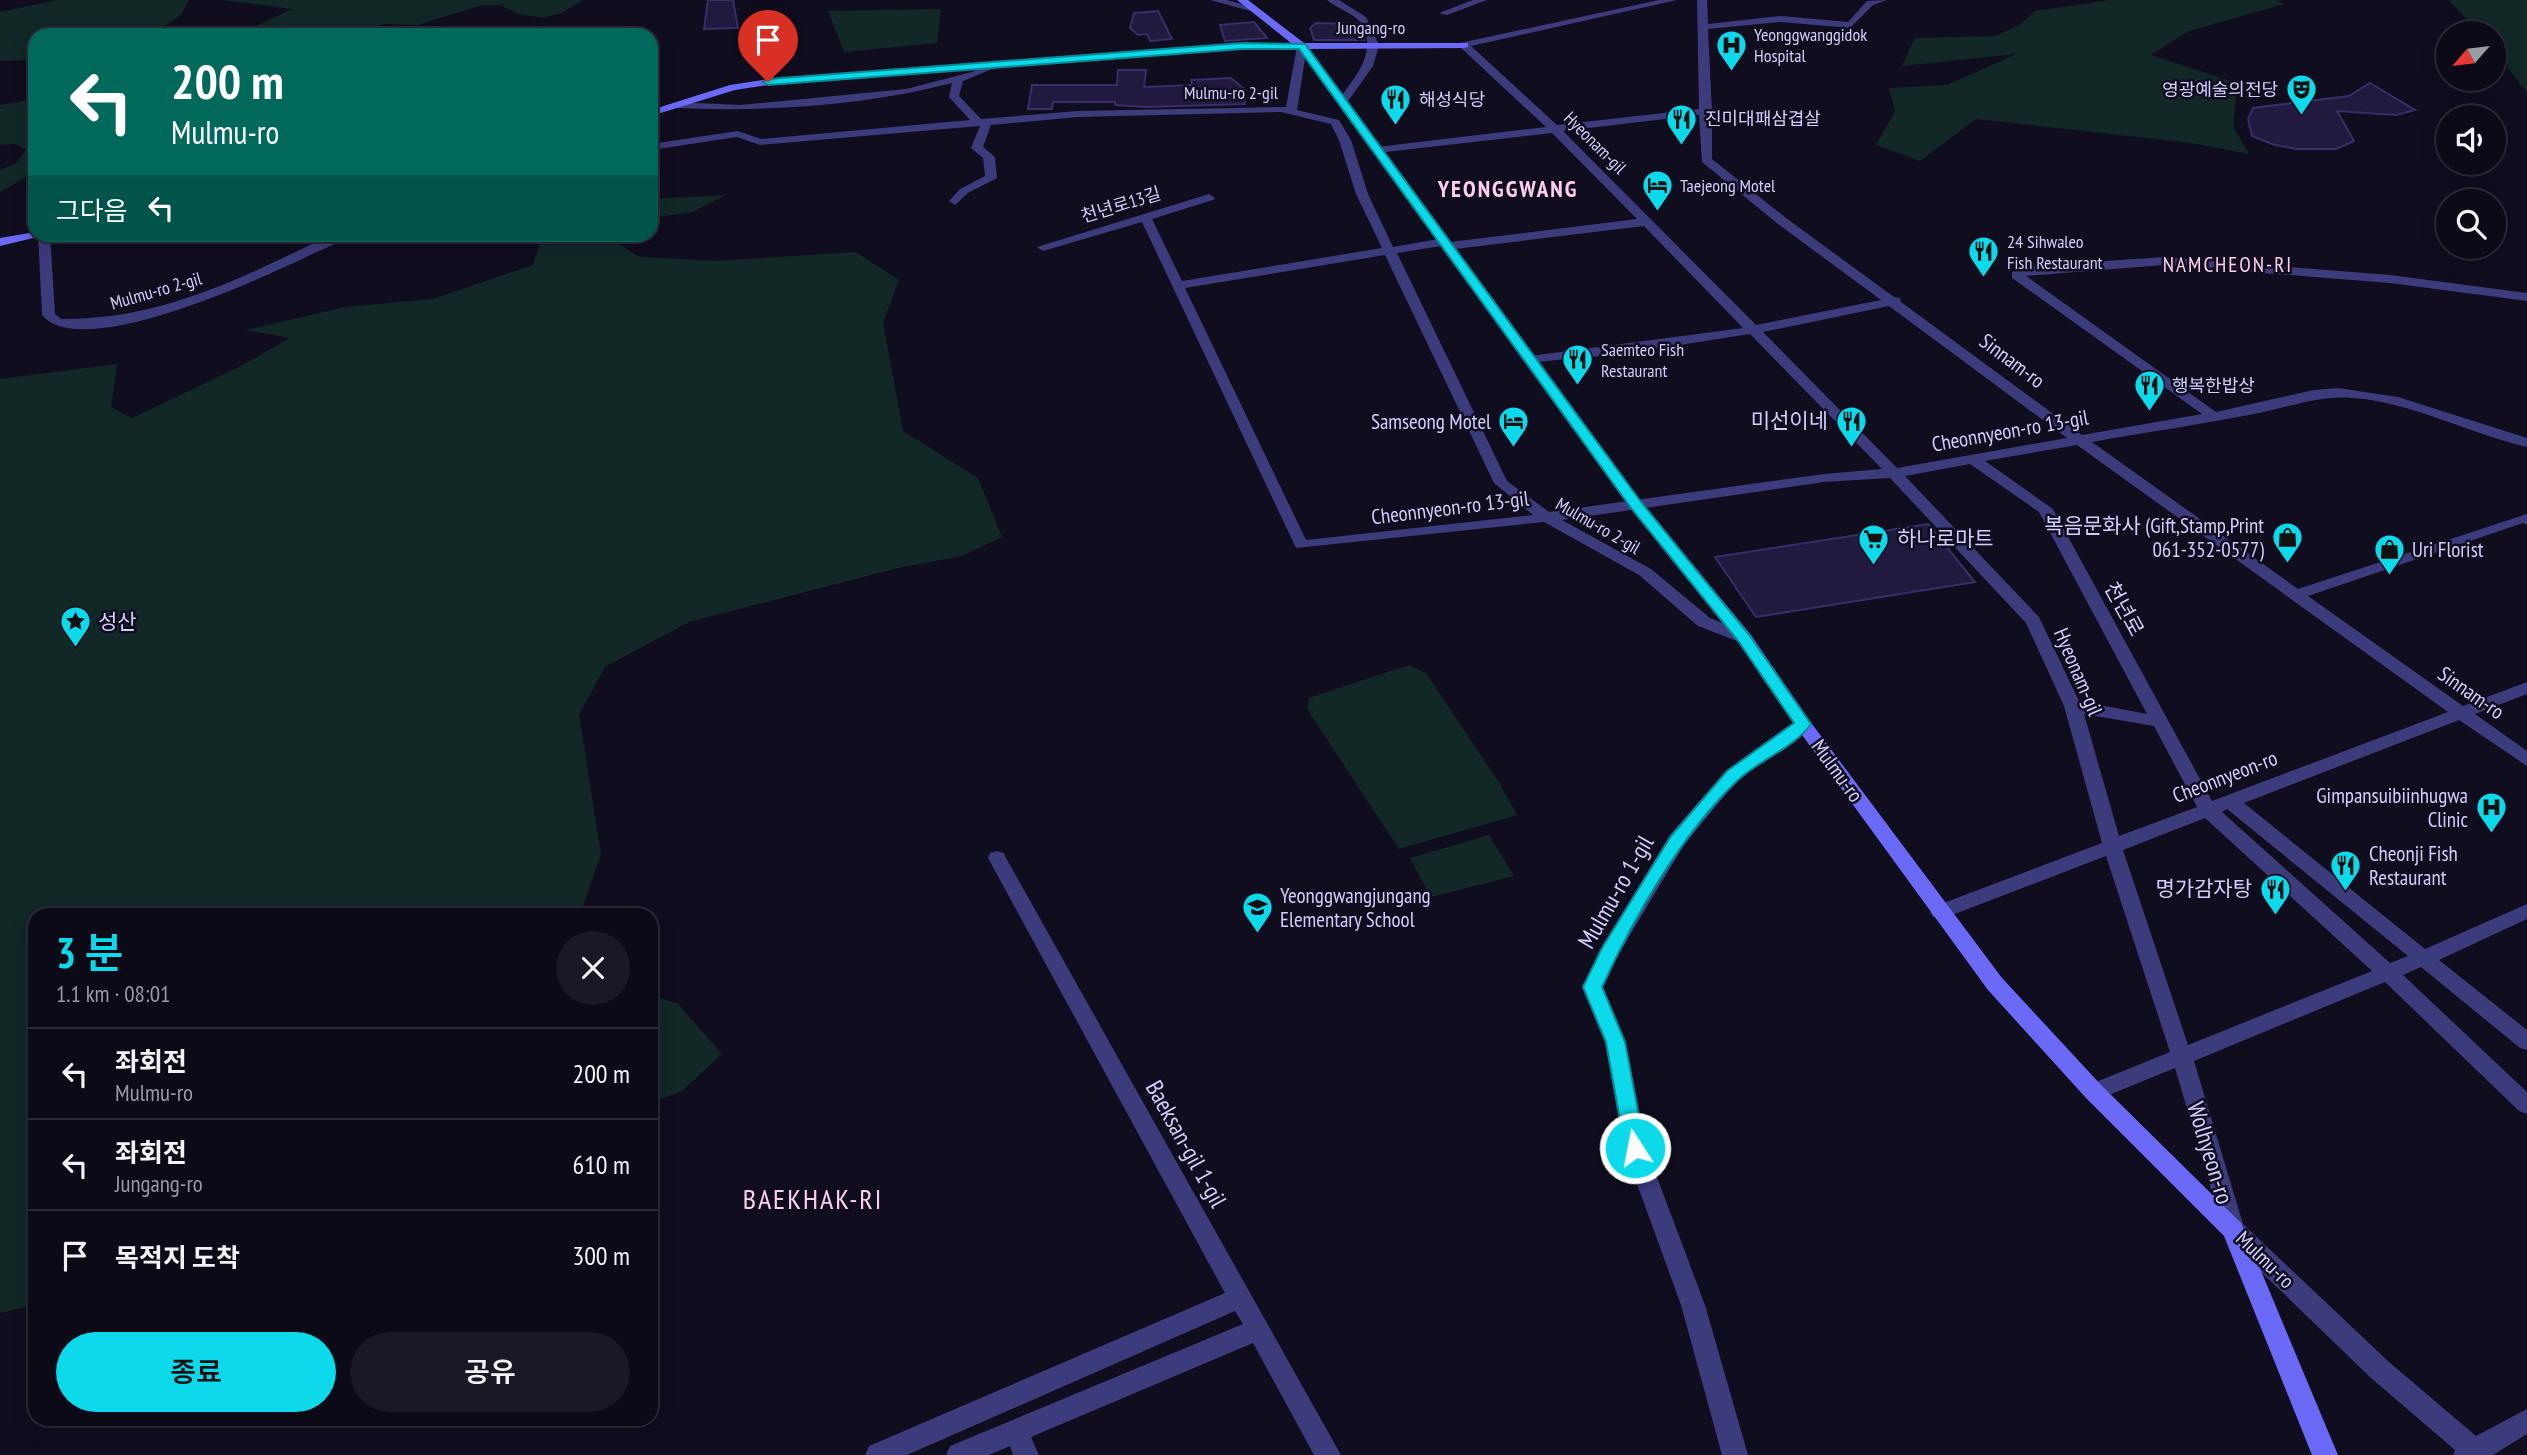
<!DOCTYPE html>
<html lang="ko">
<head>
<meta charset="utf-8">
<style>
	body { margin:0; font-family:"PT Sans Narrow","Noto Sans KR",sans-serif; background:#1a1824; color:#f1f3f6; height:100vh; display:flex; flex-direction:column; font-size:26px; white-space:nowrap }
	* { box-sizing:border-box; margin:0 }
	p { font-size:23px; color:#9a9aa1 }
	.icon { flex:none; width:38px; height:38px; fill:none; stroke:currentColor; stroke-width:2; stroke-linecap:round; stroke-linejoin:round }
	.map { position:relative; flex:1; overflow:hidden }
	.panel { position:absolute; left:28px; top:908px; width:630px; height:518px; display:flex; flex-direction:column; background:#0c0a17; border-radius:21px; box-shadow:0 4px 18px #0003,0 0 0 2px #2c2b36 }
	.panel>* { flex:none }
	.banner { position:absolute; left:28px; top:28px; width:630px; height:214px; border-radius:21px; box-shadow:0 4px 18px #0003,0 0 0 2px #2c2b36; background:#00695c; color:#fff; overflow:hidden }
	.needle { width:46px; rotate:242deg }
	.controls { position:absolute; left:2436px; top:21px; display:grid; gap:14px }
	.controls a { display:grid; place-items:center; width:70px; height:70px; border-radius:50%; background:#0c0a17; box-shadow:0 4px 18px #0003,0 0 0 2px #2c2b36; font-size:35px }
	.pin { position:absolute; display:grid; place-items:center; width:60px; height:60px; color:#fff; margin:-72px -30px; border-radius:50% 50% 50% 0; rotate:-45deg; box-shadow:0 0 7px #0007 }
	.pin .icon { rotate:45deg }
	.me { position:absolute; width:77px; margin:-38px; rotate:349deg; stroke-linejoin:round; filter:drop-shadow(0 0 5px #0008) }
	.turn { display:flex; align-items:center; gap:24px; height:147px; padding:0 28px; font-size:32px }
	.turn .icon { width:91px; height:91px; stroke-width:2.5 }
	.turn b { display:block; font-size:49px; line-height:60px }
	.then { display:flex; align-items:center; height:66px; padding:0 28px; background:#0003; gap:14px; font-size:26px }
	.round { display:grid; place-items:center; flex:none; width:74px; height:74px; border-radius:37px; background:#1a1824 }
	.summary { display:flex; align-items:center; justify-content:space-between; height:119px; padding:0 28px }
	h1 { font-size:42px; font-weight:600; line-height:52px; color:#0cd9ea }
	.cta { display:flex; gap:14px; margin-top:auto; padding:14px 28px }
	.cta a { flex:1; height:80px; border-radius:42px; background:#0cd9ea; color:#111; font-size:28px; font-weight:600; line-height:80px; text-align:center }
	.cta a+a { background:#1a1824; color:#f1f3f6 }
	ul { padding:0; list-style:none }
	li { display:flex; align-items:center; gap:21px; height:91px; padding:0 28px; border-top:2px solid #2c2b36 }
	li div { flex:1 }
	li b { display:block; font-size:26px }
	li em { font-style:normal }
	.map>svg:first-child { display:block }
	.green { fill:#112827 }
	.building { fill:#211a3e; stroke:#382e69; stroke-width:2 }
	.lines { fill:none; stroke-linecap:round; stroke-linejoin:round }
	.street { fill:#3c3b7b; fill-rule:evenodd }
	.secondary { fill:#6a6af7; fill-rule:evenodd }
	.route { fill:#0cd9ea; stroke:#088d98; stroke-width:2 }
	.labels { text-anchor:middle; stroke-width:5; stroke-linejoin:round; paint-order:stroke }
	.far-street-label { font-size:18px; fill:#d2cefc; stroke:#100d1f }
	.far-poi-label { font-size:18px; fill:#d2cefc; stroke:#100d1f; text-anchor:start }
	.far-quarter-label { font-size:21px; letter-spacing:2px; fill:#fdcfed; stroke:#100d1f }
	.street-label { font-size:21px; fill:#d2cefc; stroke:#100d1f }
	.poi-label { font-size:21px; fill:#d2cefc; stroke:#100d1f; text-anchor:end }
	.far-district-label { font-size:23px; font-weight:bold; letter-spacing:2px; fill:#fdcfed; stroke:#100d1f }
	.near-street-label { font-size:24px; fill:#d2cefc; stroke:#100d1f }
	.near-quarter-label { font-size:28px; letter-spacing:2px; fill:#fdcfed; stroke:#100d1f }
</style>
</head>
<body>
<div class="map">
<svg width="2527" height="1455" viewBox="0 0 2527 1455">
	<rect width="100%" height="100%" fill="#100d1f"/>
	<path class="green" d="M57,0H189L181,15L152,35H35V60L0,61V12Z
		M222,0H583L561,13L543,18L518,14L501,5H482L418,25L385,24L352,35H237L292,9Z
		M2110,0H2278L2284,4L2189,31L2151,55L2237,83L2233,126L2249,154L2191,143L1976,119L1920,161L1876,145L1895,111L1889,88L1947,85L2016,54L1902,66L1915,38L1995,36L2018,26L2035,11Z
		M2449,0H2527V92L2494,51V33H2480Z
		M941,9L937,43L844,52L828,11Z
		M35,99V172L0,192V170L18,162L26,149L14,144L0,145V105Z
		M726,195L692,212L651,218V199Z
		M537,235H606L639,257L716,261L856,252L899,280L883,322L903,431L978,478L1002,537L962,556L898,568L689,622L605,667L579,715L601,854L580,915H35V1305L0,1313V379L117,364L111,407L132,418L239,367L290,338L245,330L345,307L433,299L533,265L542,236Z
		M1409,665L1426,673L1500,784L1517,815L1399,849L1307,709L1309,698Z
		M1489,835L1514,876L1431,897L1410,858Z
		M651,995L678,1004L722,1054L681,1092L651,1102Z"/>
	<path class="building" d="M708,0H733L738,28L704,29Z
		M1158,11L1172,39L1150,41L1147,34L1138,35L1130,28L1134,13Z
		M1254,22L1267,38L1225,41L1220,25Z
		M1316,23L1358,24L1364,40H1314L1310,28Z
		M1118,70H1146L1144,87L1192,85L1191,80L1231,78L1243,88L1245,104L1146,107L1115,105V102H1053L1052,109H1028L1032,85H1117Z
		M2370,83L2415,110L2396,115L2337,111L2354,141L2336,149H2296L2275,145L2252,136L2248,119L2253,108L2349,96Z
		M1928,524L1975,582L1756,617L1715,557Z"/>
	<g class="lines">
		<path class="street" d="M1210,0H1227L1259,9L1254,12Z
			M1327,0H1339L1366,17L1379,45L1373,66L1346,104L1342,105L1337,102C1354,78 1380,52 1360,22C1353,13 1336,8 1327,0Z
			M1473,0H1487L1447,15L1439,13Z
			M1659,0H1677L1471,46L1557,125L1699,109L1697,0H1707L1708,24L1781,16L1848,22L1867,1L1887,0L1873,5L1850,28L1781,22L1708,29L1712,111V159L1786,218L1894,297L1900,298L1901,302L2082,435L2202,414L2012,278V272L2031,266L2164,257L2390,275L2527,293V301L2390,283L2164,265L2026,276L2216,412L2314,390L2338,388L2398,397L2527,438V447C2472,434 2421,407 2364,399C2323,393 2298,405 2259,413C2204,424 2148,432 2092,442L2298,589L2527,514V525L2523,523L2308,596L2463,706L2527,682V694L2475,714L2527,751V766L2459,720L2244,803L2425,949L2527,904V919L2439,960L2527,1030V1050L2520,1048L2421,967L2403,975L2527,1092V1114L2519,1111L2385,982L2194,1061L2243,1224L2389,1362L2476,1436L2527,1409V1434L2493,1455H2453L2455,1450L2371,1378L2225,1237L2175,1068L2094,1101L2086,1098L2083,1092L2086,1086L2170,1052L2106,856L1947,917H1933L1930,912L1933,907L2102,843L2064,706L2026,623L1890,478L1824,482L1562,520L1651,569L1710,618L1751,635L1753,639L1751,643L1745,644L1698,626L1639,575L1544,522L1296,548L1142,222L1043,251L1037,247L1209,194L1215,198L1213,200L1152,219L1182,281L1382,248L1356,194L1339,140L1331,124L1281,112L1078,117L991,125L983,147L995,157L997,178L968,193L955,205L949,201L960,189L985,176L983,158L971,148L980,126L760,145L737,137L651,150V144L738,131L761,139L970,120L949,97L952,83C863,106 767,112 676,108L671,105L676,102L740,105L906,89L972,72L993,62L997,63V67L963,81L959,96L981,119L1078,111L1286,107L1297,46L1302,43L1307,46L1297,110L1339,120L1351,140L1368,194L1393,247L1444,238L1450,242L1637,219L1552,133L1377,153L1371,150L1377,147L1546,127L1460,47V43ZM1699,115L1702,162L1778,224L1881,300L1756,325L1563,131ZM1644,226L1743,328L1530,356L1523,360L1525,363L1622,354L1750,334L1882,469L1824,474L1549,512L1507,481L1397,253L1441,246L1447,250ZM1385,255L1494,483L1533,515L1306,540L1185,288ZM1889,306L2067,438L1897,468L1763,332ZM2077,445L2448,712L2212,801L2053,509L1985,461ZM1970,464L2039,512L2147,714L2079,701L2039,617L1905,476ZM2084,714L2154,726L2197,807L2119,836ZM2227,809L2408,956L2390,963L2222,812ZM2205,818L2372,971L2188,1045L2123,850Z
			M38,234H50L55,314L61,319C163,320 243,277 333,234H350C337,245 317,251 302,259C257,280 80,362 42,315Z
			M1803,718L1812,724L1809,728L1738,779L1684,845L1618,955L1603,987L1625,1042L1646,1148L1705,1305L1748,1455H1722L1681,1305L1624,1148L1605,1042L1583,987L1602,948L1670,835L1726,771Z
			M997,851L1004,853L1006,858L1341,1455H1314L1253,1343L1031,1437L1039,1455H1013L1010,1446L989,1455H946L950,1446L1243,1324L1235,1311L907,1455H865L869,1446L1225,1293L988,858L990,853Z"/>
		<path class="secondary" d="M1237,0H1248L1304,43H1468V47L1464,48L1309,49L1641,502L1751,635L1809,720L2002,978L2102,1086L2241,1223L2338,1455H2312L2224,1236L2086,1098L1988,990L1797,728L1739,643L1631,508L1299,49H1242L768,85L735,90L651,116V110L730,85L768,79L1242,43H1291Z
			M35,232V234H50L0,246V238Z"/>
	</g>
	<path class="route" d="M1242,43L1305,44L1641,502L1750,636L1811,724C1794,748 1759,760 1738,780C1682,833 1634,917 1602,987L1625,1042L1645,1148L1642,1154L1635,1156L1628,1154L1625,1148L1606,1042L1583,987L1602,948L1671,836L1727,771L1794,723L1739,642L1631,508L1299,49H1242L768,85L763,82L768,79Z"/>
	<defs>
		<symbol id="hospital-pin" viewBox="-11 -11 22 30"><path d="M0 17L-7.5 6A9.5 9.5 0 1 1 7.5 6Z" fill="#0cd9ea" stroke="#100d1f"/><path d="M-5-5h3v3.5h4V-5h3V5h-3V1.5h-4V5h-3Z" fill="#111"/></symbol>
		<symbol id="theatre-pin" viewBox="-11 -11 22 30"><path d="M0 17L-7.5 6A9.5 9.5 0 1 1 7.5 6Z" fill="#0cd9ea" stroke="#100d1f"/><path d="M-5-5.5Q0-4 5-5.5V0Q5 5 0 6Q-5 5-5 0ZM-3.3-2.5H-1v1.5H-3.3ZM1-2.5H3.3v1.5H1ZM-2.8 1Q0 5.5 2.8 1Z" fill="#111"/></symbol>
		<symbol id="restaurant-pin" viewBox="-11 -11 22 30"><path d="M0 17L-7.5 6A9.5 9.5 0 1 1 7.5 6Z" fill="#0cd9ea" stroke="#100d1f"/><path d="M-5-6h1v4h1v-4h1v4h1v-4h1v5L-1.5 .5V6h-2V.5L-5-1ZM5-6V6H3V1.5H1.5Q1.5-4 5-6Z" fill="#111"/></symbol>
		<symbol id="hotel-pin" viewBox="-11 -11 22 30"><path d="M0 17L-7.5 6A9.5 9.5 0 1 1 7.5 6Z" fill="#0cd9ea" stroke="#100d1f"/><path d="M-6-4.5h1.5V1H6V5H4.5V3h-9V5H-6ZM-4 0a1.8 1.8 0 1 1 3.6 0ZM.5 0V-2.5h3Q6-2.5 6 0Z" fill="#111"/></symbol>
		<symbol id="shop-pin" viewBox="-11 -11 22 30"><path d="M0 17L-7.5 6A9.5 9.5 0 1 1 7.5 6Z" fill="#0cd9ea" stroke="#100d1f"/><path d="M-5-2.5h2.3a2.7 3.5 0 0 1 5.4 0H5L5.5 6h-11ZM-1.5-2.5h3a1.5 2.3 0 0 0-3 0Z" fill="#111"/></symbol>
		<symbol id="supermarket-pin" viewBox="-11 -11 22 30"><path d="M0 17L-7.5 6A9.5 9.5 0 1 1 7.5 6Z" fill="#0cd9ea" stroke="#100d1f"/><path d="M-6-5.5h2.5l.6 2H6L4.5 2H-2.5L-4.4-4H-6ZM-1.5 3.2a1.3 1.3 0 1 0 .1 0ZM3 3.2a1.3 1.3 0 1 0 .1 0Z" fill="#111"/></symbol>
		<symbol id="sight-pin" viewBox="-11 -11 22 30"><path d="M0 17L-7.5 6A9.5 9.5 0 1 1 7.5 6Z" fill="#0cd9ea" stroke="#100d1f"/><path d="M0-6L1.8-2.2L6-1.7L2.9 1.2L3.7 5.4L0 3.3L-3.7 5.4L-2.9 1.2L-6-1.7L-1.8-2.2Z" fill="#111"/></symbol>
		<symbol id="school-pin" viewBox="-11 -11 22 30"><path d="M0 17L-7.5 6A9.5 9.5 0 1 1 7.5 6Z" fill="#0cd9ea" stroke="#100d1f"/><path d="M0-5L7-2L0 1L-7-2ZM-4 1L0 2.5L4 1V4Q0 6-4 4Z" fill="#111"/></symbol>
	</defs>
	<g fill-rule="evenodd">
		<use href="#hospital-pin" x="1714" y="28" width="35" height="47"/>
		<use href="#theatre-pin" x="2284" y="72" width="35" height="47"/>
		<use href="#restaurant-pin" x="1378" y="82" width="35" height="47"/>
		<use href="#restaurant-pin" x="1664" y="102" width="35" height="47"/>
		<use href="#hotel-pin" x="1640" y="168" width="35" height="47"/>
		<use href="#restaurant-pin" x="1966" y="234" width="35" height="47"/>
		<use href="#restaurant-pin" x="1560" y="342" width="35" height="47"/>
		<use href="#restaurant-pin" x="2132" y="368" width="35" height="47"/>
		<use href="#restaurant-pin" x="1834" y="404" width="35" height="47"/>
		<use href="#hotel-pin" x="1496" y="404" width="35" height="47"/>
		<use href="#shop-pin" x="2270" y="520" width="35" height="47"/>
		<use href="#supermarket-pin" x="1856" y="522" width="35" height="47"/>
		<use href="#shop-pin" x="2372" y="532" width="35" height="47"/>
		<use href="#sight-pin" x="58" y="604" width="35" height="47"/>
		<use href="#hospital-pin" x="2474" y="790" width="35" height="47"/>
		<use href="#restaurant-pin" x="2328" y="848" width="35" height="47"/>
		<use href="#restaurant-pin" x="2258" y="872" width="35" height="47"/>
		<use href="#school-pin" x="1240" y="890" width="35" height="47"/>
	</g>
	<g class="labels">
		<g class="far-street-label">
			<text x="1371" y="34">Jungang-ro</text>
			<text x="1231" y="99">Mulmu-ro 2-gil</text>
			<text transform="translate(1595 143) rotate(45)" y="6">Hyeonam-gil</text>
			<text transform="translate(1121 205) rotate(-17)" y="6">천년로13길</text>
			<text transform="translate(156 291) rotate(-16)" y="6">Mulmu-ro 2-gil</text>
			<text transform="translate(1598 526) rotate(30)" y="6">Mulmu-ro 2-gil</text>
		</g>
		<g class="far-poi-label">
			<text x="1754" y="41">Yeonggwanggidok<tspan x="1754" dy="21">Hospital</tspan></text>
			<text x="2278" y="96" text-anchor="end">영광예술의전당</text>
			<text x="1419" y="106">해성식당</text>
			<text x="1705" y="125">진미대패삼겹살</text>
			<text x="1680" y="192">Taejeong Motel</text>
			<text x="2007" y="248">24 Sihwaleo<tspan x="2007" dy="21">Fish Restaurant</tspan></text>
			<text x="1601" y="356">Saemteo Fish<tspan x="1601" dy="21">Restaurant</tspan></text>
			<text x="2172" y="392">행복한밥상</text>
		</g>
		<g class="far-quarter-label">
			<text x="2228" y="272">NAMCHEON-RI</text>
		</g>
		<g class="street-label">
			<text transform="translate(2012 361) rotate(37)" y="7">Sinnam-ro</text>
			<text transform="translate(2010 431) rotate(-10)" y="7">Cheonnyeon-ro 13-gil</text>
			<text transform="translate(1450 508) rotate(-7)" y="7">Cheonnyeon-ro 13-gil</text>
			<text transform="translate(2124 609) rotate(61)" y="7">천년로</text>
			<text transform="translate(2078 672) rotate(67)" y="7">Hyeonam-gil</text>
			<text transform="translate(2471 693) rotate(35)" y="7">Sinnam-ro</text>
			<text transform="translate(1837 771) rotate(54)" y="7">Mulmu-ro</text>
			<text transform="translate(2225 777) rotate(-21)" y="7">Cheonnyeon-ro</text>
			<text transform="translate(2265 1260) rotate(44)" y="7">Mulmu-ro</text>
		</g>
		<g class="poi-label">
			<text x="1828" y="428">미선이네</text>
			<text x="1491" y="429">Samseong Motel</text>
			<text x="2264" y="533">복음문화사 (Gift,Stamp,Print<tspan x="2264" dy="24">061-352-0577)</tspan></text>
			<text x="1897" y="546" text-anchor="start">하나로마트</text>
			<text x="2412" y="557" text-anchor="start">Uri Florist</text>
			<text x="98" y="629" text-anchor="start">성산</text>
			<text x="2468" y="803">Gimpansuibiinhugwa<tspan x="2468" dy="24">Clinic</tspan></text>
			<text x="2369" y="861" text-anchor="start">Cheonji Fish<tspan x="2369" dy="24">Restaurant</tspan></text>
			<text x="2252" y="896">명가감자탕</text>
			<text x="1280" y="903" text-anchor="start">Yeonggwangjungang<tspan x="1280" dy="24">Elementary School</tspan></text>
		</g>
		<g class="far-district-label">
			<text x="1508" y="197">YEONGGWANG</text>
		</g>
		<g class="near-street-label">
			<text transform="translate(1616 892) rotate(-60)" y="8">Mulmu-ro 1-gil</text>
			<text transform="translate(1186 1144) rotate(61)" y="8">Baeksan-gil 1-gil</text>
			<text transform="translate(2210 1153) rotate(73)" y="8">Wolhyeon-ro</text>
		</g>
		<g class="near-quarter-label">
			<text x="813" y="1209">BAEKHAK-RI</text>
		</g>
	</g>
</svg>
<div class="controls">
<a><svg class="needle" viewBox="-14 -14 28 28"><path d="M0-13l5 13h-10z" fill="#e53935"/><path d="M0 13l5-13h-10z" fill="#9a9aa1"/></svg></a>
<a><svg class="icon" aria-label="sound" viewBox="0 0 24 24"><path d="M4 9h4l5-4v14l-5-4H4zM17 9q2 3 0 6"/></svg></a>
<a><svg class="icon" aria-label="search" viewBox="0 0 24 24"><circle cx="10" cy="10" r="6"/><path d="M15 15l6 6"/></svg></a>
</div>
<div class="pin" style="left:768px;top:82px;background:#d93025"><svg class="icon" aria-label="arrive" viewBox="0 0 24 24"><path d="M6 21V4h12l-3 4 3 4H6"/></svg></div>
<svg class="me" style="left:1635px;top:1148px" viewBox="-20 -20 40 40"><circle r="17" fill="#0cd9ea" stroke="#fff" stroke-width="3"/><path d="M0-11L8 9 0 5-8 9z" fill="#fff"/></svg>
<div class="banner">
<div class="turn"><svg class="icon" aria-label="left" viewBox="0 0 24 24"><path d="M17 20v-9H6M10 6l-5 5 5 5"/></svg><div><b>200 m</b>Mulmu-ro</div></div>
<div class="then">그다음<svg class="icon" aria-label="left" viewBox="0 0 24 24"><path d="M17 20v-9H6M10 6l-5 5 5 5"/></svg></div>
</div>
<section class="panel">
<div class="summary"><div><h1>3 분</h1><p>1.1 km · 08:01</p></div><a class="round"><svg class="icon" aria-label="close" viewBox="0 0 24 24"><path d="M6 6l12 12M18 6L6 18"/></svg></a></div>
<ul>
<li><svg class="icon" aria-label="left" viewBox="0 0 24 24"><path d="M17 20v-9H6M10 6l-5 5 5 5"/></svg><div><b>좌회전</b><p>Mulmu-ro</p></div><em>200 m</em></li>
<li><svg class="icon" aria-label="left" viewBox="0 0 24 24"><path d="M17 20v-9H6M10 6l-5 5 5 5"/></svg><div><b>좌회전</b><p>Jungang-ro</p></div><em>610 m</em></li>
<li><svg class="icon" aria-label="arrive" viewBox="0 0 24 24"><path d="M6 21V4h12l-3 4 3 4H6"/></svg><div><b>목적지 도착</b></div><em>300 m</em></li>
</ul>
<div class="cta"><a>종료</a><a>공유</a></div>
</section>
</div>
</body>
</html>
